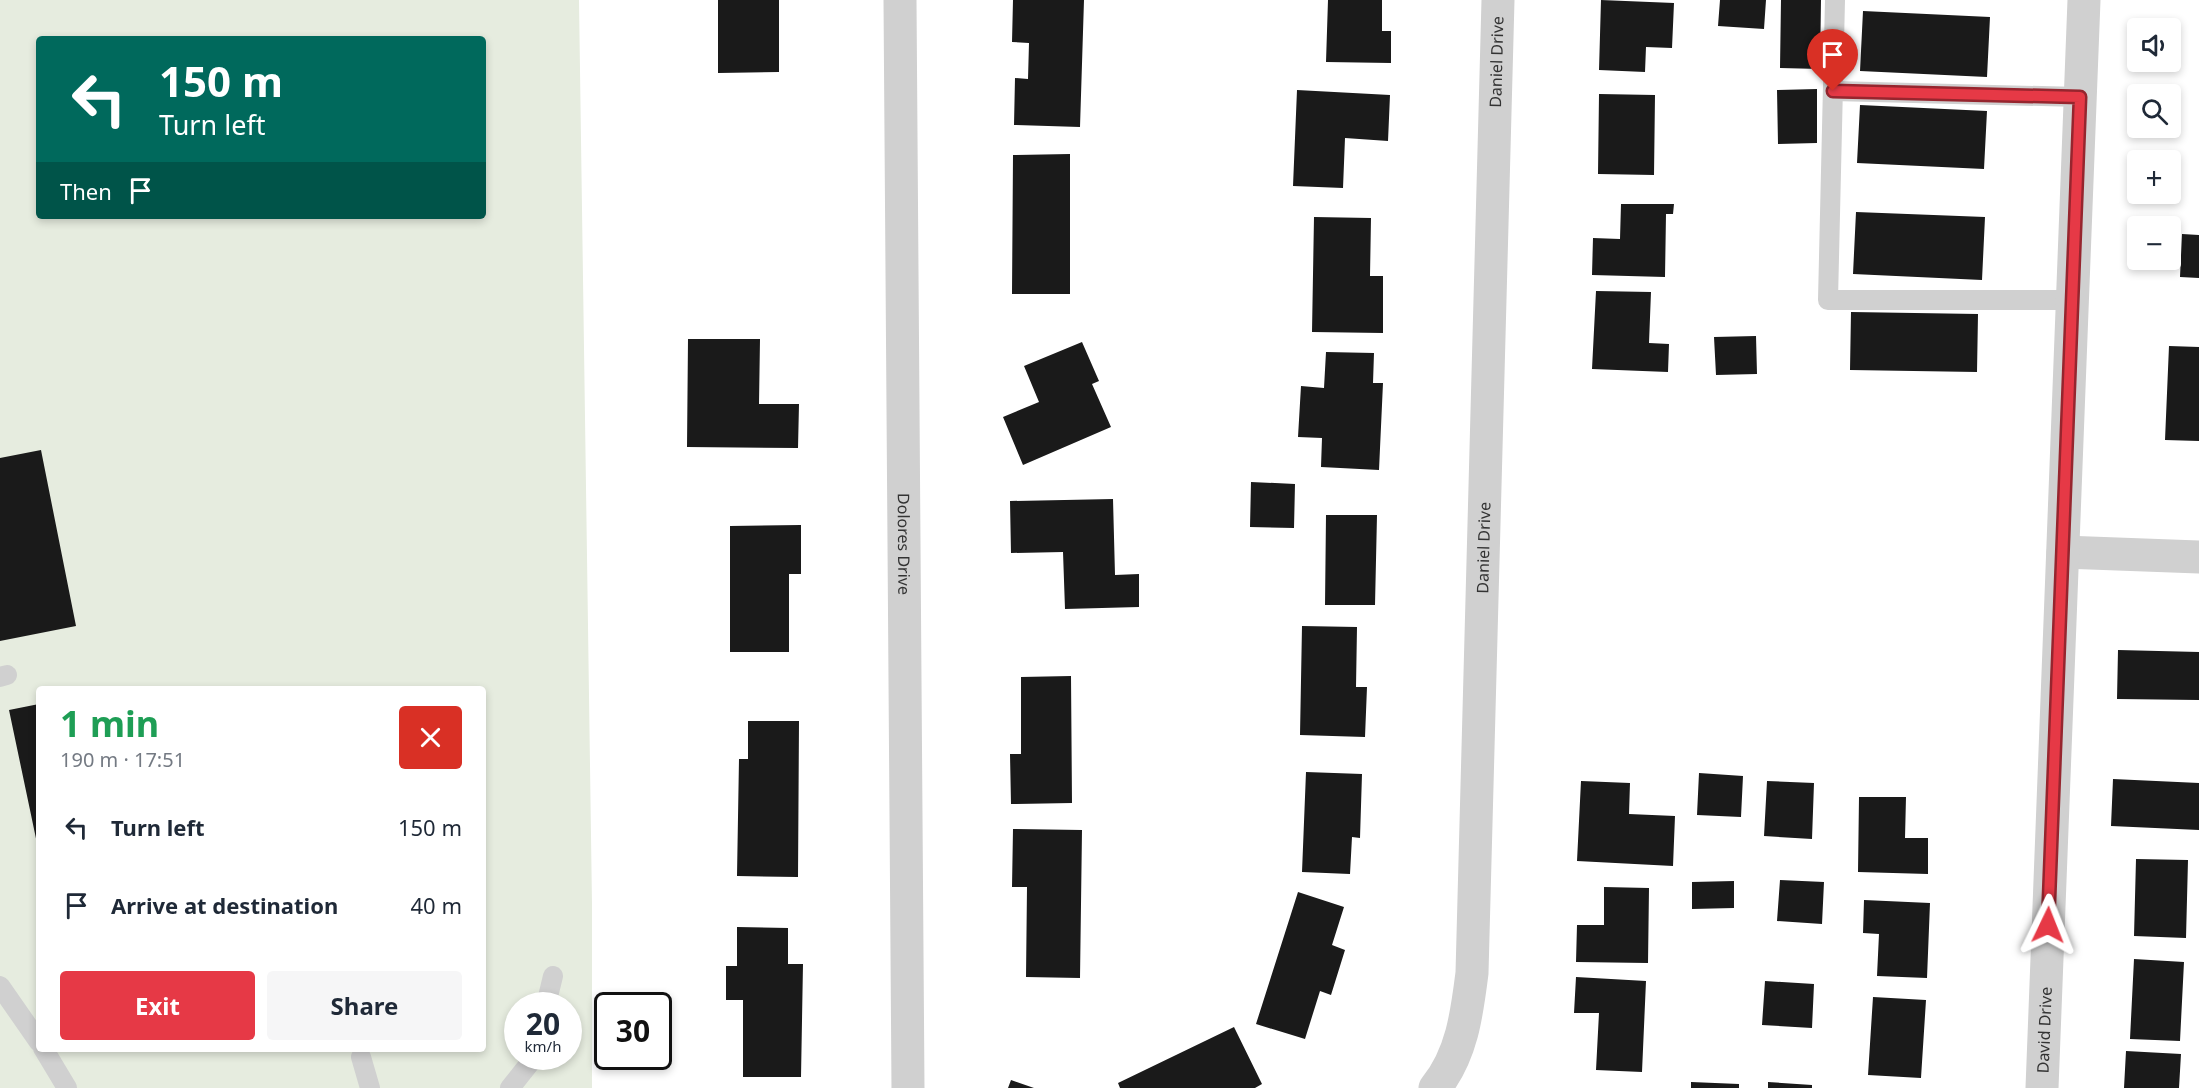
<!DOCTYPE html>
<html lang="en">
<head>
<meta charset="utf-8">
<style>
	body { margin:0; font-family:"Noto Sans",sans-serif; background:#f6f6f7; color:#1f2937; height:100vh; display:flex; flex-direction:column; font-size:22px; white-space:nowrap }
	* { box-sizing:border-box; margin:0 }
	p { font-size:20px; color:#747a83 }
	.icon { flex:none; width:33px; height:33px; fill:none; stroke:currentColor; stroke-width:2; stroke-linecap:round; stroke-linejoin:round }
	.map { position:relative; flex:1; overflow:hidden }
	.details { position:absolute; left:36px; top:686px; width:450px; height:366px; display:flex; flex-direction:column; background:#fff; border-radius:6px; box-shadow:0 3px 9px #0003 }
	.details>* { flex:none }
	.guide { position:absolute; left:36px; top:36px; width:450px; height:183px; border-radius:6px; box-shadow:0 3px 9px #0003; background:#00695c; color:#fff; overflow:hidden }
	.tools { position:absolute; left:2127px; top:18px; display:grid; gap:12px }
	.tools a { display:grid; place-items:center; width:54px; height:54px; border-radius:6px; background:#fff; box-shadow:0 3px 9px #0003; font-size:30px }
	.speed { position:absolute; left:504px; top:992px; display:flex; gap:12px; font-size:30px; font-weight:700; text-align:center }
	.speed>* { display:grid; place-content:center; width:78px; height:78px; border-radius:50%; background:#fff; box-shadow:0 3px 9px #0003; line-height:1 }
	.speed small { font-size:15px; font-weight:400 }
	.speed .limit { border:3px solid #111; border-radius:9px; background:#fff; color:#111 }
	.pin { position:absolute; display:grid; place-items:center; width:51px; height:51px; color:#fff; margin:-62px -26px; border-radius:50% 50% 50% 0; rotate:-45deg; box-shadow:0 0 6px #0007 }
	.pin .icon { rotate:45deg }
	.me { position:absolute; width:66px; margin:-33px; rotate:2deg; stroke-linejoin:round; filter:drop-shadow(0 0 4px #0008) }
	.turn { display:flex; align-items:center; gap:21px; height:126px; padding:0 24px; font-size:27px }
	.turn .icon { width:78px; height:78px; stroke-width:2.5 }
	.turn b { display:block; font-size:42px; line-height:51px }
	.then { display:flex; align-items:center; height:57px; padding:0 24px; background:#0003; gap:12px; font-size:22px }
	.round { display:grid; place-items:center; flex:none; width:63px; height:63px; border-radius:6px; background:#f6f6f7 }
	.summary { display:flex; align-items:center; justify-content:space-between; height:102px; padding:0 24px }
	h1 { font-size:36px; font-weight:700; line-height:45px; color:#1e9e55 }
	.button { display:flex; gap:12px; margin-top:auto; padding:12px 24px }
	.button a { flex:1; height:69px; border-radius:6px; background:#e63946; color:#fff; font-size:24px; font-weight:700; line-height:69px; text-align:center }
	.button a+a { background:#f6f6f7; color:#1f2937 }
	ul { padding:0; list-style:none }
	li { display:flex; align-items:center; gap:18px; height:78px; padding:0 24px }
	li div { flex:1 }
	li b { display:block; font-size:22px }
	li em { font-style:normal }
	.map>svg:first-child { display:block }
	.green { fill:#e6ecdf; fill-rule:evenodd }
	.building { fill:#1a1a1a }
	.lines { fill:none; stroke-linecap:round; stroke-linejoin:round }
	.service { stroke:#d0d0d0; stroke-width:20 }
	.minor { stroke:#d0d0d0; stroke-width:33 }
	.route-casing { stroke:#96252e; stroke-width:15 }
	.route { stroke:#e63946; stroke-width:10 }
	.labels { text-anchor:middle; stroke-width:6; stroke-linejoin:round; paint-order:stroke }
	.street-label { font-size:16px; fill:#333; stroke:#fff }
</style>
</head>
<body>
<div class="map">
<svg width="2199" height="1088" viewBox="0 0 2199 1088">
	<rect width="100%" height="100%" fill="#fff"/>
	<path class="green" d="M0,0H579L592,904V1088H0ZM39,39H483V216H39ZM39,688H483V1048H39ZM518,1005H568V1056H518Z"/>
	<path class="building" d="M718,0H779V72L718,73Z
		M1013,0H1084L1080,127L1014,125L1015,78L1028,79L1029,43L1012,42Z
		M1328,0H1382V31H1391V63L1326,62Z
		M1601,0L1674,3L1672,48L1646,47L1645,72L1599,70Z
		M1720,0H1766L1764,29L1718,26Z
		M1781,0H1821L1820,69L1780,68Z
		M1863,11L1990,17L1987,77L1860,71Z
		M1817,89V143L1778,144L1777,90Z
		M1297,90L1390,95L1388,141L1345,138L1343,188L1293,186Z
		M1599,94L1655,95L1654,175L1598,174Z
		M1860,105L1987,111L1984,169L1857,163Z
		M1070,154V294H1012L1013,155Z
		M1621,204H1674L1673,214H1666L1665,277L1592,275L1593,238L1620,239Z
		M1856,212L1985,217L1982,280L1853,274Z
		M1314,217L1371,218L1370,276H1383V333L1312,332Z
		M2182,234L2199,235V278L2180,277Z
		M1596,291L1651,292L1649,343L1669,344L1668,372L1592,369Z
		M1851,312L1978,314L1977,372L1850,370Z
		M1756,336L1757,374L1716,375L1714,337Z
		M688,339H760L759,404H799L798,448L687,447Z
		M1082,342L1099,381L1092,384L1111,427L1023,465L1003,417L1039,402L1024,366Z
		M2169,346L2199,347V441L2165,440Z
		M1326,352L1374,353L1373,383H1383L1379,470L1321,467L1322,438L1298,437L1301,386L1324,388Z
		M41,450L76,626L0,641V458Z
		M1251,482L1295,484L1294,528L1250,527Z
		M1113,499L1115,575L1139,574V607L1065,609L1063,552L1011,553L1010,501Z
		M1326,515H1377L1375,605H1325Z
		M801,525V574H789V652H730V526Z
		M1302,626L1357,627L1356,687H1367L1365,737L1300,735Z
		M2118,650L2199,652V700L2117,699Z
		M1071,676L1072,803L1011,804L1010,754H1021V677Z
		M39,704V848H38L9,710Z
		M748,721H799L798,877L737,876L739,759H748Z
		M1306,772L1362,774L1360,838L1352,837L1350,874L1302,872Z
		M1699,773L1743,776L1741,817L1697,815Z
		M2113,779L2199,783V830L2111,826Z
		M1581,781L1630,783L1629,814L1675,816L1673,866L1577,861Z
		M1767,781L1814,783L1812,839L1764,836Z
		M1859,797H1906L1905,838H1928V874L1858,872Z
		M1013,829L1082,830L1080,978L1026,977L1027,887H1012Z
		M2136,859L2188,860L2186,938L2134,936Z
		M1780,880L1824,882L1822,924L1777,921Z
		M1734,881V908L1692,909V882Z
		M1604,887L1649,888L1648,963L1576,962L1577,925H1604Z
		M1298,892L1344,907L1332,945L1345,950L1331,995L1320,991L1305,1039L1256,1024Z
		M1864,900L1930,903L1927,978L1877,976L1879,934L1863,933Z
		M737,927L788,928V964H803L801,1077H743V1000H726V966H737Z
		M2134,959L2184,962L2180,1041L2130,1039Z
		M1576,977L1646,981L1642,1072L1596,1070L1599,1013H1574Z
		M1765,981L1814,984L1812,1028L1762,1025Z
		M1873,997L1926,1000L1921,1078L1868,1075Z
		M1234,1027L1262,1084L1255,1088H1120L1118,1083Z
		M2126,1051L2181,1054L2179,1088H2124Z
		M1011,1080L1034,1088H1008Z
		M1691,1082L1739,1084V1088H1691Z
		M1768,1082L1812,1085V1088H1768Z"/>
	<g class="lines">
		<path class="service" d="M1835,0L1828,300H2071
			M1833,91L2080,97
			M0,677L7,675
			M0,986L39,1042
			M546,1005L553,976
			M43,1048L67,1088
			M361,1057L370,1088
			M510,1088L529,1064L531,1056"/>
		<g class="minor">
			<path id="s1" d="M900,0L908,1088"/>
			<path d="M2063,552L2199,557"/>
			<path id="s2" d="M1435,1088C1462,1055 1467,1013 1472,973L1498,0"/>
			<path id="s3" d="M2042,1088L2084,0"/>
		</g>
	</g>
	<g class="lines">
		<defs>
			<path id="route" d="M1833,91L2080,97L2048,925"/>
		</defs>
		<use href="#route" class="route-casing"/>
		<use href="#route" class="route"/>
	</g>
	<g class="labels">
		<g class="street-label">
			<text dy="6" stroke="none"><textPath href="#s2" startOffset="1034">Daniel Drive</textPath></text>
			<text dy="6" stroke="none"><textPath href="#s1" startOffset="544">Dolores Drive</textPath></text>
			<text dy="6" stroke="none"><textPath href="#s2" startOffset="548">Daniel Drive</textPath></text>
			<text dy="6" stroke="none"><textPath href="#s3" startOffset="58">David Drive</textPath></text>
		</g>
	</g>
</svg>
<div class="tools">
<a><svg class="icon" aria-label="sound" viewBox="0 0 24 24"><path d="M4 9h4l5-4v14l-5-4H4zM17 9q2 3 0 6"/></svg></a>
<a><svg class="icon" aria-label="search" viewBox="0 0 24 24"><circle cx="10" cy="10" r="6"/><path d="M15 15l6 6"/></svg></a>
<a>+</a>
<a>−</a>
</div>
<div class="speed"><div>20<small>km/h</small></div><div class="limit">30</div></div>
<div class="pin" style="left:1833px;top:91px;background:#d93025"><svg class="icon" aria-label="arrive" viewBox="0 0 24 24"><path d="M6 21V4h12l-3 4 3 4H6"/></svg></div>
<svg class="me" style="left:2048px;top:925px" viewBox="-20 -20 40 40"><path d="M0-17L14 15 0 8-14 15z" fill="#e63946" stroke="#fff" stroke-width="4"/></svg>
<div class="guide">
<div class="turn"><svg class="icon" aria-label="left" viewBox="0 0 24 24"><path d="M17 20v-9H6M10 6l-5 5 5 5"/></svg><div><b>150 m</b>Turn left</div></div>
<div class="then">Then<svg class="icon" aria-label="arrive" viewBox="0 0 24 24"><path d="M6 21V4h12l-3 4 3 4H6"/></svg></div>
</div>
<section class="details">
<div class="summary"><div><h1>1 min</h1><p>190 m · 17:51</p></div><a class="round" style="background:#d93025;color:#fff"><svg class="icon" aria-label="close" viewBox="0 0 24 24"><path d="M6 6l12 12M18 6L6 18"/></svg></a></div>
<ul>
<li><svg class="icon" aria-label="left" viewBox="0 0 24 24"><path d="M17 20v-9H6M10 6l-5 5 5 5"/></svg><div><b>Turn left</b></div><em>150 m</em></li>
<li><svg class="icon" aria-label="arrive" viewBox="0 0 24 24"><path d="M6 21V4h12l-3 4 3 4H6"/></svg><div><b>Arrive at destination</b></div><em>40 m</em></li>
</ul>
<div class="button"><a>Exit</a><a>Share</a></div>
</section>
</div>
</body>
</html>
